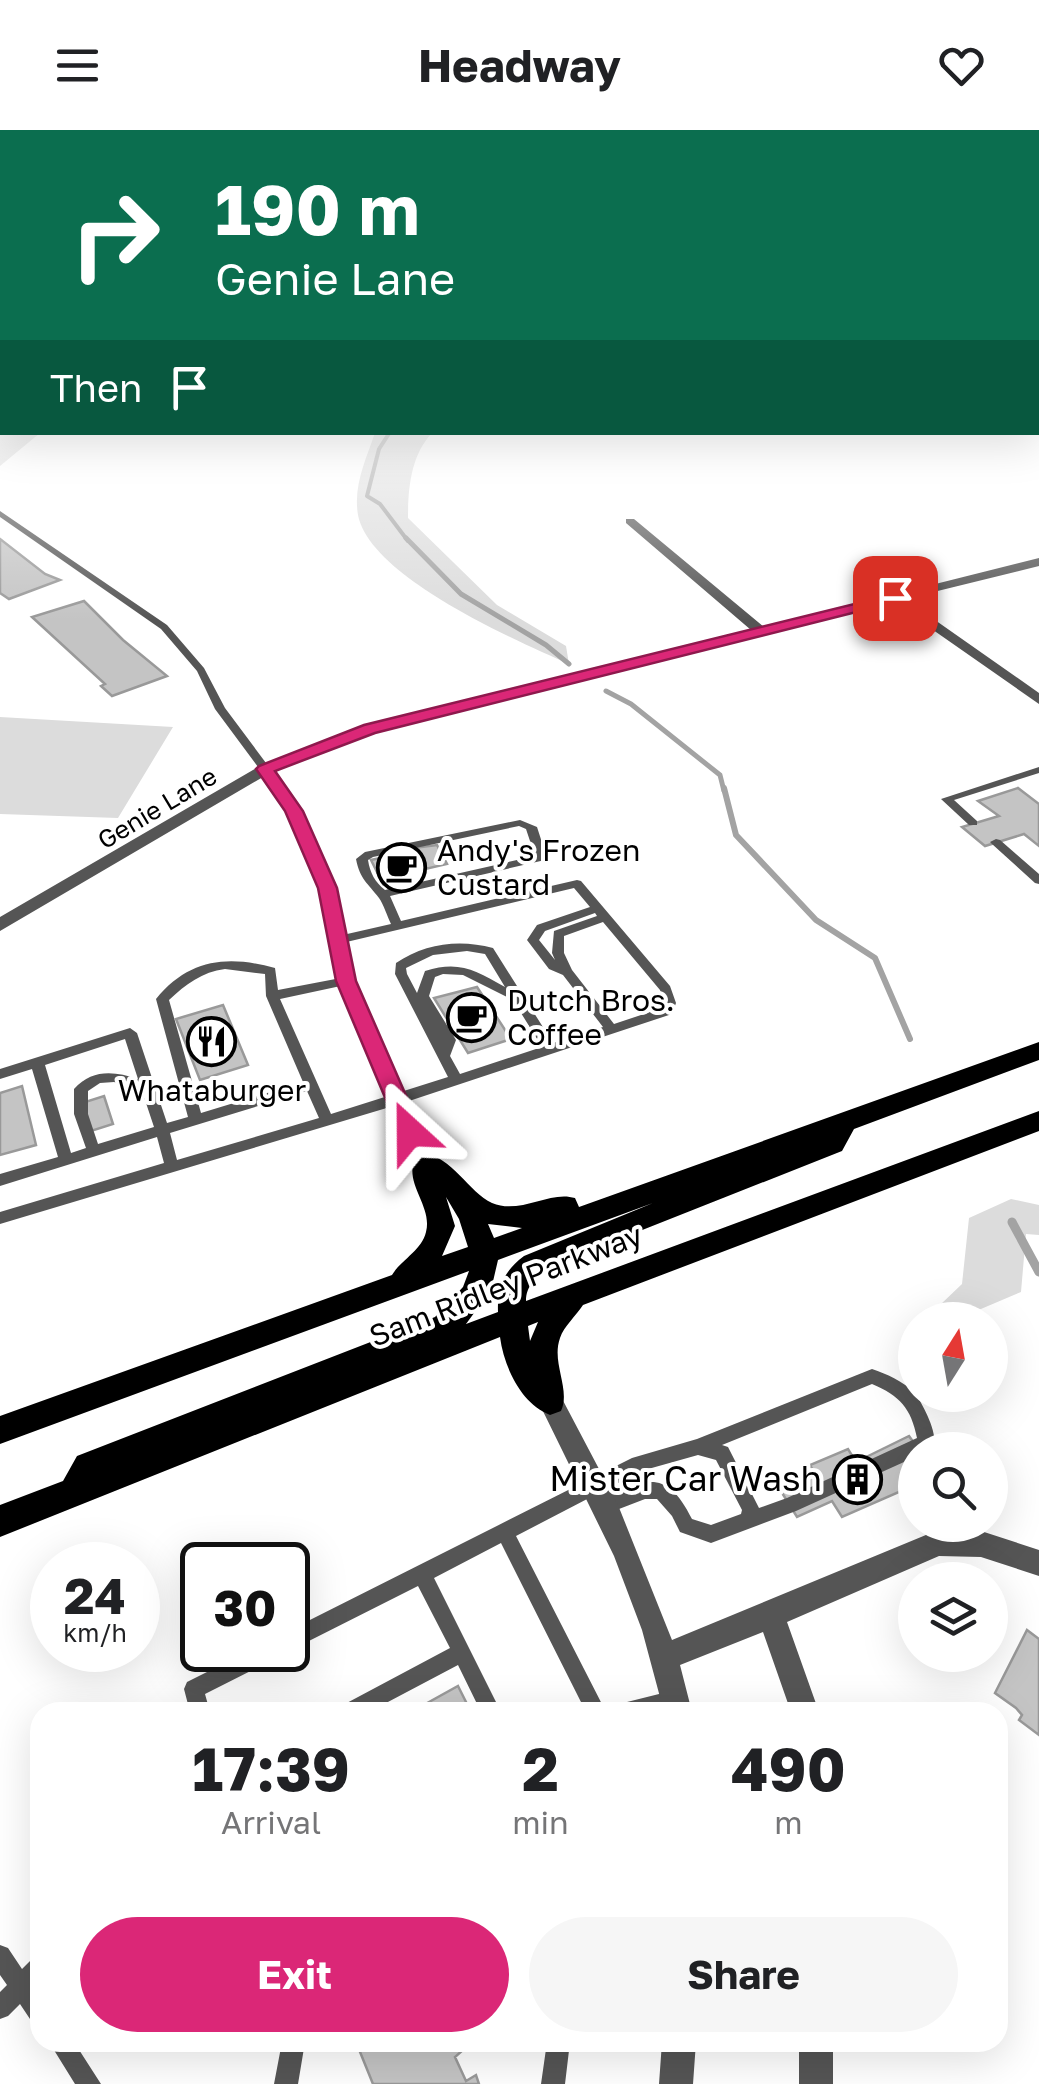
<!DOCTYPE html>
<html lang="en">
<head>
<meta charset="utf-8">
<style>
	body { margin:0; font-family:"Golos Text",sans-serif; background:#f6f6f6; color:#202124; height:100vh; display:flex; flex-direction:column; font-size:38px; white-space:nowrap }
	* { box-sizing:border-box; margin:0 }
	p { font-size:32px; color:#757577 }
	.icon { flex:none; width:55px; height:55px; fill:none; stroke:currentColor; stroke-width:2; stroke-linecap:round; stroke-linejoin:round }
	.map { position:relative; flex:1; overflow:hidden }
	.drawer { position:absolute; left:30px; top:1572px; width:978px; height:350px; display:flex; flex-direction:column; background:#fff; border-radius:30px; box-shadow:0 10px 40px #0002 }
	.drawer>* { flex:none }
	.guide { position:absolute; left:0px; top:0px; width:1040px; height:305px; box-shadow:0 10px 40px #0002; background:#0b6e4f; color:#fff; overflow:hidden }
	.needle { width:65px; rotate:11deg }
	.controls { position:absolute; left:898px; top:1172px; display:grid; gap:20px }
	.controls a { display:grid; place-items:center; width:110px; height:110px; border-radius:50%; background:#fff; box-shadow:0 10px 40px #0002; font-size:50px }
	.speed { position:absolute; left:30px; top:1412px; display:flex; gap:20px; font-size:50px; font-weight:700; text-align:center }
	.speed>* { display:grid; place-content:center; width:130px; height:130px; border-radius:50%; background:#fff; box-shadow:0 10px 40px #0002; line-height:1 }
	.speed small { font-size:25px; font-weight:400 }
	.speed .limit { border:5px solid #111; border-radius:15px; background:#fff; color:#111 }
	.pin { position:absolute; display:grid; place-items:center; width:85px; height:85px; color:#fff; margin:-42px; border-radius:20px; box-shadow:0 5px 15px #0006 }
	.me { position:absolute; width:110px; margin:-55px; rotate:336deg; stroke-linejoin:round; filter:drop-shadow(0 0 8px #0008) }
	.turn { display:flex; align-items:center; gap:35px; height:210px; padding:0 50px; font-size:45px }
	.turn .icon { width:130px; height:130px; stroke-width:2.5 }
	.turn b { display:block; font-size:70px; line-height:85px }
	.then { display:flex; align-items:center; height:95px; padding:0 50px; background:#0003; gap:20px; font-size:38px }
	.eta { display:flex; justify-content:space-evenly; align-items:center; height:170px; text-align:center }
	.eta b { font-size:60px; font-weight:700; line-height:70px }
	.action { display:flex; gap:20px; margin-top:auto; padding:20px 50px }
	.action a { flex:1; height:115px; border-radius:60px; background:#db2777; color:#fff; font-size:40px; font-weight:700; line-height:115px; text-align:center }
	.action a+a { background:#f6f6f6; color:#202124 }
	header { display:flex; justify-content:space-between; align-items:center; height:130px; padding:0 50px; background:#fff; font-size:45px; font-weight:700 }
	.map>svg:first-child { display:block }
	.green { fill:#dcdcdc }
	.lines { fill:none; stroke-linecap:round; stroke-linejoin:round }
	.stream-far3 { stroke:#a3a3a3; stroke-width:4 }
	.stream-far2 { stroke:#a3a3a3; stroke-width:5 }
	.stream-far1 { stroke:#a3a3a3; stroke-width:6 }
	.stream { stroke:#a3a3a3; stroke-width:9 }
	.building { fill:#c4c4c4; stroke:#999; stroke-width:2.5 }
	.service { fill:#555; fill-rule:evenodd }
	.minor { fill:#555; fill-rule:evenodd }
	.primary { fill:#000; fill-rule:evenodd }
	.route { fill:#db2777; stroke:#8e194d; stroke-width:2.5 }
	.labels { text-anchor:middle; stroke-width:8; stroke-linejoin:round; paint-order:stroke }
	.far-street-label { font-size:25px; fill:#000; stroke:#fff }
	.poi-label { font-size:30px; fill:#000; stroke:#fff; text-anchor:start }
	.street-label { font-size:30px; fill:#000; stroke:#fff }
	.near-poi-label { font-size:35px; fill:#000; stroke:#fff; text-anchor:end }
</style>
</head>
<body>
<header><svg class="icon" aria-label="menu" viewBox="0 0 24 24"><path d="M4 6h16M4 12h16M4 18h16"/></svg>Headway<svg class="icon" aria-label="heart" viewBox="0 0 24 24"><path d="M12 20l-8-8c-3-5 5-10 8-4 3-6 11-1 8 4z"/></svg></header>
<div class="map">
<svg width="1039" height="1954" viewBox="0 0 1039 1954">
	<rect width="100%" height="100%" fill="#fff"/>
	<path class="green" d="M0,217L2,302L40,303L0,336Z
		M375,303H432C411,325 408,358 408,388L497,475L566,516L569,534C515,510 370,447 358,385C353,356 366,329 375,303Z
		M0,587L173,597L118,688L0,684Z
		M1011,1069L1039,1075V1105L1026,1104L1021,1162L955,1190L940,1175L962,1154L969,1088Z"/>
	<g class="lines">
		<path class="stream-far3" d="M390,302L379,319L367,366L380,374L408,411"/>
		<path class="stream-far2" d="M406,408L461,464L546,515L569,534
			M606,561L631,574L720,645L724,661"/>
		<path class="stream-far1" d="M724,658L736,705L816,790L875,828L910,909"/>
		<path class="stream" d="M1012,1092L1039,1142"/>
	</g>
	<path class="building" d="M0,409L45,444L60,450L9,469L0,463Z
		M84,471L123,510L167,546L112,566L101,556L105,554L32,487Z
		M1018,658L1039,674V716L1024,704L985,716L962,697L999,686L978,671Z
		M437,715L447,734L412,742L415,746L383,754L371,730L400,724L398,720Z
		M477,857L511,909L468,923L434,868Z
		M223,875L248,935L200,950L176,889Z
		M22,956L36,1015L0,1025V963Z
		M104,966L113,994L91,1001L82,973Z
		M909,1306L919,1320H915V1355L842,1387L832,1371L797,1387L779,1358L814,1342L810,1335L848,1319L856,1332Z
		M1027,1500L1039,1509V1605L1019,1590L1022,1585L1016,1578L995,1563Z
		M458,1556L471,1582H411Z
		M356,1912H460L463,1920L455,1927L466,1951L476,1945L479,1954H373Z"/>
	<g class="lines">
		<path class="service" d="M0,381L167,495L204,538L225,578L269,637V641H261L215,579L197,541L161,499L0,387Z
			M1039,637V643L954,670L977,691V695H969L941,669Z
			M520,690L537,697L547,728L545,730L390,766L401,791L577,750L581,751L670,856L676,873L672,884L400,974L0,1094V1082L164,1033L157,1007L0,1056V1044L58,1027L32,939L0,949V939L130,898L137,903L167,993L188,987L156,869C189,829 227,825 275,838L278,860L346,847L350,848L352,851L350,854L280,869L331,984L448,947L395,844L396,833C425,813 460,809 493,818L553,913L603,897L563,845L549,839L527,810L537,795L590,777L574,758L338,814L332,810L334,807L391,794C387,786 384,775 379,768C368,753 360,750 356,729L365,722ZM519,696L526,699L535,726L385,760C375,752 370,743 368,730L373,727ZM595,783L597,786L554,801L552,823L555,830L539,810L545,801ZM603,792L660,860L664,873L662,878L614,894L572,840L564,823V806ZM467,821L485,824L505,857C475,840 459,830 425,841L417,863L407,844L406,838L433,825ZM225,839L265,844L266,866L303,952L201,983L169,870C186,854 202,842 225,839ZM443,844L463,845L513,870L542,917L460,944L450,926L456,910L429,866L435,847ZM125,909L138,949C114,941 92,939 74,959V984L86,1018L71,1023L45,935ZM114,952L142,961L154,997L98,1014L88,984V961L100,953ZM307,961L319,988L177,1030L170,1003Z
			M996,709L1000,710L1039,744V754L1035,753L992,714L990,712Z
			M872,1239C887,1244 902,1251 914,1262C920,1269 943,1310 931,1319C928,1320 918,1320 915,1320V1327L796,1381L711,1413L680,1402L672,1386L657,1369H645L606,1384L600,1381L597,1375L600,1369C646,1349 666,1337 692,1389L711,1395L741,1384L742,1380L716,1330L698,1325L641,1341L516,1406L606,1582H586L501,1413L434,1448L501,1582H481L458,1535L369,1582H340L343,1575L450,1518L418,1456L295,1518L288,1520H287L288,1501L632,1328L697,1309ZM872,1254C900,1266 911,1278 917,1308L787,1368L759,1378L728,1317L722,1315Z
			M251,1520H281L278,1527L205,1564L210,1582H190L184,1559L187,1552Z
			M675,1560L682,1563L685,1570L682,1577C661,1585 638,1583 617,1582L620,1575L627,1572Z
			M0,1815L8,1818L22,1839L32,1829L40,1826V1853L35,1858L40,1864V1895L32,1892L20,1874L8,1886L0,1889V1862L7,1855L0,1845Z
			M49,1912H74L101,1954H75Z
			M282,1912H305L298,1954H274Z
			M547,1912H570L565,1954H541Z"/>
		<path class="minor" d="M1038,218H1039V225L1038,224Z
			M626,389H634L764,497L1039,428V436L905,469L1039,563V574L893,472L375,602L274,641L302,681L335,758L355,851L435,1033L432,1039H418L415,1033L337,851L319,758L286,681L263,647L0,801V787L260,636L365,596L751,500L626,393Z
			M550,1260L559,1263L618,1375L672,1510L938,1400L981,1401L1039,1420V1446L981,1427L939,1426L787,1492L819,1582H791L763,1502L680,1535L692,1582H664L642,1500L614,1426L538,1271L541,1263Z
			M662,1912H696L693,1954H659Z
			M799,1912H833V1954H799Z"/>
		<path class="primary" d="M1039,912V930L854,999L842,1021L559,1133C543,1143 526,1151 526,1171L1039,981V1001L583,1175C576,1186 564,1196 560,1208C551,1233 571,1259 561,1281L550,1285C521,1274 504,1237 500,1207L0,1407V1375L63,1351L77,1326L435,1187L463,1157L469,1141L0,1314V1286L392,1145C401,1130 422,1120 426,1102C433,1075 402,1053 416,1026C446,1016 467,1062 492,1073C520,1085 550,1060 575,1068L579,1077ZM446,1067L459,1089L468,1117L442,1126L455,1096ZM653,1073L524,1126C504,1141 497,1157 498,1182L466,1194L491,1160L498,1130ZM488,1094L522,1098L494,1108ZM538,1192L530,1211L528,1196Z"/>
	</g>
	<linearGradient id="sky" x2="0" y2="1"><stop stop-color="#8cadcc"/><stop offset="0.44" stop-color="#fff"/><stop offset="1" stop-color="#fff" stop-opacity="0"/></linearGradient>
	<rect width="1039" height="490" fill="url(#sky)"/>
	<path class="route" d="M895,464L900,465V471L375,603L275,641L303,681L337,758L356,851L422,1002L410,1010L402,1008L336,851L318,758L285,681L256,639L259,636L364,595Z"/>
	<defs>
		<symbol id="cafe-ring" viewBox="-11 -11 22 22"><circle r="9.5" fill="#fff" stroke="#000" stroke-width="1.5"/><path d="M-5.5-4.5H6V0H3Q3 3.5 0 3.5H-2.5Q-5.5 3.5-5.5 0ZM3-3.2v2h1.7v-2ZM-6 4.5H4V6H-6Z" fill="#000"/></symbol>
		<symbol id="restaurant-ring" viewBox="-11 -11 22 22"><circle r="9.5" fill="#fff" stroke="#000" stroke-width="1.5"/><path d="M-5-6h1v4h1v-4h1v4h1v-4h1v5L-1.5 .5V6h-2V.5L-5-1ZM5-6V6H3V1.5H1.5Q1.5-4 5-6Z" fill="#000"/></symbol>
		<symbol id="building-ring" viewBox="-11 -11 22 22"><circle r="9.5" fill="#fff" stroke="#000" stroke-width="1.5"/><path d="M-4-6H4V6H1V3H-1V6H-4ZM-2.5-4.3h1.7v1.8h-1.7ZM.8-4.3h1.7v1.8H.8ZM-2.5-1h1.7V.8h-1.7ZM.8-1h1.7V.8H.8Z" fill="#000"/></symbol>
	</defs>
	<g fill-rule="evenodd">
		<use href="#cafe-ring" x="374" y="710" width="55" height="55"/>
		<use href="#cafe-ring" x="444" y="860" width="55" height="55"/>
		<use href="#restaurant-ring" x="184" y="884" width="55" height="55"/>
		<use href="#building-ring" x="830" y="1322" width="55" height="55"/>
	</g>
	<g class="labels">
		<g class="far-street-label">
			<text transform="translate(157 678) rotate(-31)" y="9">Genie Lane</text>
		</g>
		<g class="poi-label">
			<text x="437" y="731">Andy's Frozen<tspan x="437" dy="34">Custard</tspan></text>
			<text x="507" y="881">Dutch Bros.<tspan x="507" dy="34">Coffee</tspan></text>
			<text x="212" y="971" text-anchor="middle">Whataburger</text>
		</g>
		<g class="street-label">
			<text transform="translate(506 1156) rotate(-21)" y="10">Sam Ridley Parkway</text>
		</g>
		<g class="near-poi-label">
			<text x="822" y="1361">Mister Car Wash</text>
		</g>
	</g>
</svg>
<div class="controls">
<a><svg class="needle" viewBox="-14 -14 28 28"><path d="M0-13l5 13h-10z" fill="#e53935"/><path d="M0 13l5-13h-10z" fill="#757577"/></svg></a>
<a><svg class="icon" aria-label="search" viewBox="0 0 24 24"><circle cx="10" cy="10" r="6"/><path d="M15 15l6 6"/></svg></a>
<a><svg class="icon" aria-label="layers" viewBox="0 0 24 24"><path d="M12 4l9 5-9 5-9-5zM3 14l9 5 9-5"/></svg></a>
</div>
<div class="speed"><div>24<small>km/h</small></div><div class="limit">30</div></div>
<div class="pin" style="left:895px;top:468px;background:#d93025"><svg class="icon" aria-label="arrive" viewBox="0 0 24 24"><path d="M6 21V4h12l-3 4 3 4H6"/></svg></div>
<svg class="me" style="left:410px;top:1002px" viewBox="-20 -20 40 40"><path d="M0-17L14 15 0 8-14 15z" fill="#db2777" stroke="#fff" stroke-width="4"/></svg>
<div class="guide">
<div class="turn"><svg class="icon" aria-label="right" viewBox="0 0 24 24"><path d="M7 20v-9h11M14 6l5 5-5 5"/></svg><div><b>190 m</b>Genie Lane</div></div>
<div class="then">Then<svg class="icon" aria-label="arrive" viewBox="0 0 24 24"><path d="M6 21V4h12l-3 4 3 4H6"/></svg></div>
</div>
<section class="drawer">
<div class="eta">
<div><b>17:39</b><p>Arrival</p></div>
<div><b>2</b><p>min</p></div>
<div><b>490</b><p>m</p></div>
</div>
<div class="action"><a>Exit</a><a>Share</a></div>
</section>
</div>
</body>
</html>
